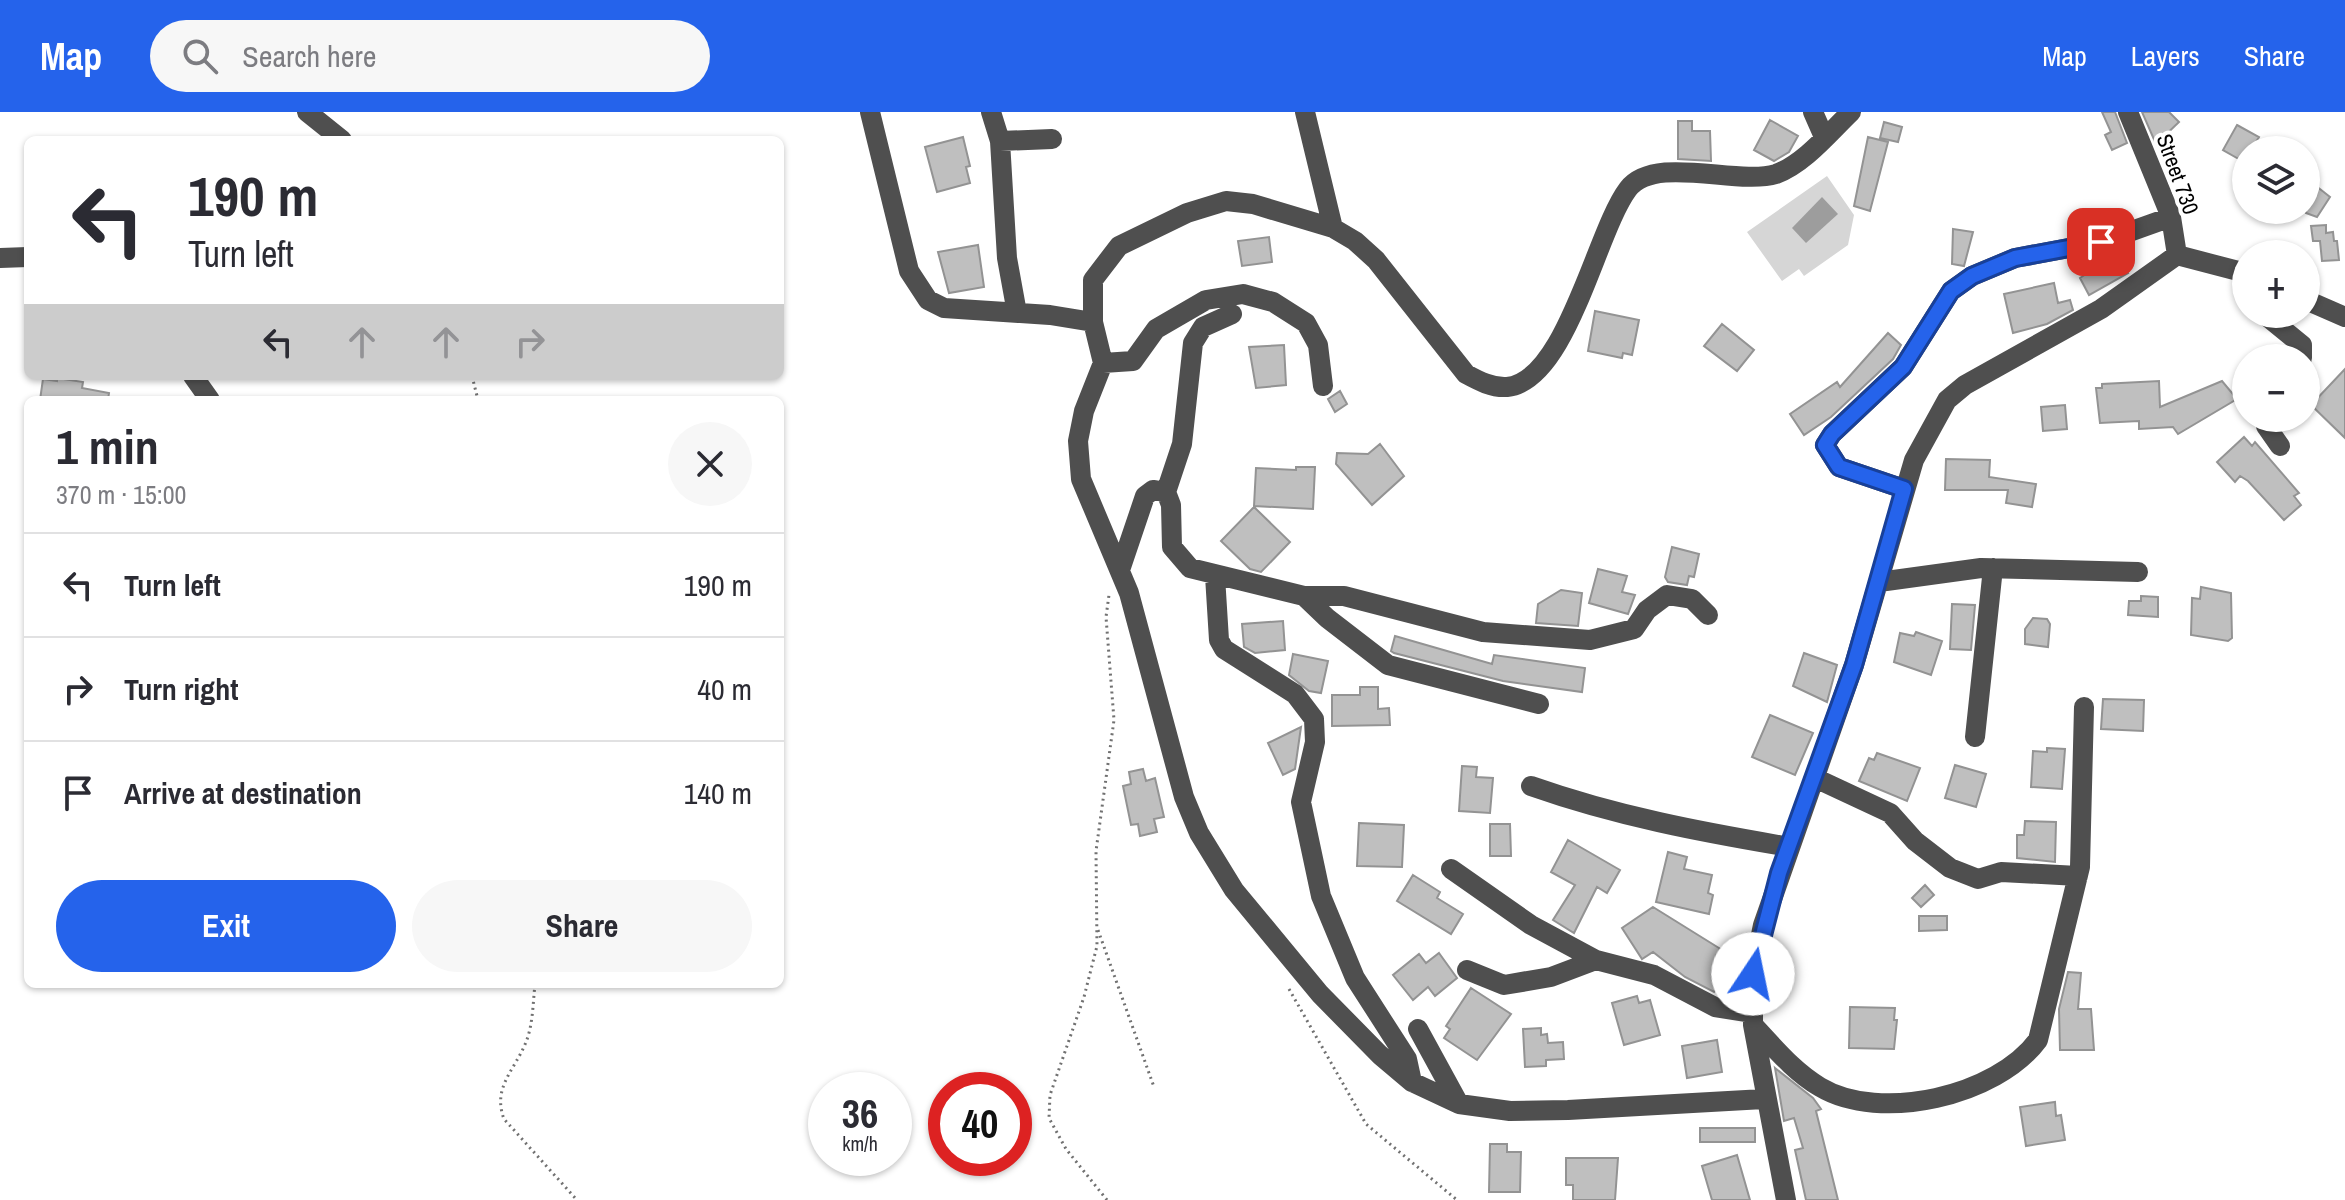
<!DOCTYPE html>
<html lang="en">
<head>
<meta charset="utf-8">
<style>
	body { margin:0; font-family:"Archivo Narrow",sans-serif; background:#f7f7f7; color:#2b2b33; height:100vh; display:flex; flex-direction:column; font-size:30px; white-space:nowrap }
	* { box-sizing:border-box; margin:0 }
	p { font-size:26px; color:#7c7c81 }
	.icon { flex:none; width:44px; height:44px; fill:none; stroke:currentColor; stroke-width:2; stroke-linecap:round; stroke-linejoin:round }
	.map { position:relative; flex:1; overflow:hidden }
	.drawer { position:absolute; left:24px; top:284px; width:760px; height:592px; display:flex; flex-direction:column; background:#fff; border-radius:12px; box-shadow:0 2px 6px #0004 }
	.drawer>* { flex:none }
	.top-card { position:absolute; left:24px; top:24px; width:760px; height:244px; border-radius:12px; box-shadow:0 2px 6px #0004; background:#fff; color:#2b2b33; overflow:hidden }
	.controls { position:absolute; left:2232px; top:24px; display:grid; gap:16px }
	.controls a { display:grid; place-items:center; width:88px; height:88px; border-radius:50%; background:#fff; box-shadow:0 2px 6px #0004; font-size:40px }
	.speed { position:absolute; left:808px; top:960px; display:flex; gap:16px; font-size:40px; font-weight:700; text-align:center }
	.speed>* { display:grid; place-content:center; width:104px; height:104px; border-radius:50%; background:#fff; box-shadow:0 2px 6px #0004; line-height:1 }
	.speed small { font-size:20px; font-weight:400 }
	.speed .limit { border:12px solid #d22; background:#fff; color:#111 }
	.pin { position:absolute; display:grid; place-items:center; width:68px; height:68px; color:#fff; margin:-34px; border-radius:16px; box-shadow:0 4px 12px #0006 }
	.me { position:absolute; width:88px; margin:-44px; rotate:11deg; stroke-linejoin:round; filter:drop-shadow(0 0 6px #0008) }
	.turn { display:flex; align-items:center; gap:28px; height:168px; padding:0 32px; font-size:36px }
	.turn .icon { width:104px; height:104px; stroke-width:2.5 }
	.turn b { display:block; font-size:56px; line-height:68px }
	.lanes { display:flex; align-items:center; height:76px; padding:0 32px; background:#0003; justify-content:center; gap:40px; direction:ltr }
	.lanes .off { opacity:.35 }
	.round { display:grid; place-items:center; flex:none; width:84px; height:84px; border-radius:42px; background:#f7f7f7 }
	.summary { display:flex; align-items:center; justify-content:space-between; height:136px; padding:0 32px }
	h1 { font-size:48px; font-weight:700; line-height:60px }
	.action { display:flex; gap:16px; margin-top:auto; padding:16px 32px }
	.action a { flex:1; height:92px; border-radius:48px; background:#2563eb; color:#fff; font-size:32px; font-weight:700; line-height:92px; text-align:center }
	.action a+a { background:#f7f7f7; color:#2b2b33 }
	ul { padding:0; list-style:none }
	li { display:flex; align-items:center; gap:24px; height:104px; padding:0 32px; border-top:2px solid #e1e1e2 }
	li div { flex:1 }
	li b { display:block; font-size:30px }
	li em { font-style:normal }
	header { display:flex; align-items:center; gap:48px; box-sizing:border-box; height:112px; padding:0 40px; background:#2563eb; color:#fff }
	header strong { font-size:38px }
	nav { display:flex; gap:44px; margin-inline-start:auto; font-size:28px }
	.search { width:560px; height:72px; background:#f7f7f7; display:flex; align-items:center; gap:20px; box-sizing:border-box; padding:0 28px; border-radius:44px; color:#7c7c81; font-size:30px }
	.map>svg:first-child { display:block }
	.green { fill:#d6d6d6 }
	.water { fill:#9d9d9d }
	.building { fill:#bfbfbf; stroke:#939393; stroke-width:2 }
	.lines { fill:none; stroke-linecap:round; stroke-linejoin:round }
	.path { stroke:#717171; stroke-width:3; stroke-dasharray:2 4; stroke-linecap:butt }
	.minor { stroke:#4f4f4f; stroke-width:20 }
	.route-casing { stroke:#184099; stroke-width:20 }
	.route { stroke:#2563eb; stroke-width:14 }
	.labels { text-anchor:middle; stroke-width:8; stroke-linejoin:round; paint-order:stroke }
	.street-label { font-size:22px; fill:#000; stroke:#fff }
</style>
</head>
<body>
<header>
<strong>Map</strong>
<div class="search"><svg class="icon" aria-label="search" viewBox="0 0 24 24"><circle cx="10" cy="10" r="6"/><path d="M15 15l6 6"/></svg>Search here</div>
<nav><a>Map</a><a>Layers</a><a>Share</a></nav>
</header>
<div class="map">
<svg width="2345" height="1088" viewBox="0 0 2345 1088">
	<rect width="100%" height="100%" fill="#fff"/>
	<path class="green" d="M1827,64L1854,103L1848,133L1804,164L1799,157L1782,169L1747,120Z"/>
	<path class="water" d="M1822,85L1838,102L1806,131L1792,116Z"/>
	<path class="building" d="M2102,0H2115L2127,31L2112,38L2105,23L2111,20Z
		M2142,0H2169L2179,10L2156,32Z
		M1770,8L1798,24L1789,40L1774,49L1754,38Z
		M1678,9H1692V19H1710L1711,49L1678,47Z
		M1884,10L1902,15L1898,30L1880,26Z
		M2237,13L2259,25L2251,38H2246L2244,50L2223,38Z
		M963,25L970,54L966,55L970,71L937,80L925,35Z
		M1868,25L1888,30L1870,99L1854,94Z
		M2306,66L2330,85L2317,105L2306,101Z
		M2326,113V121L2333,120L2334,129H2337L2339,148L2322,149L2320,129H2313L2311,114Z
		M1953,117L1973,120L1964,154L1952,152Z
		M1269,125L1272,150L1242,154L1238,129Z
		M978,133L984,175L949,181L938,140Z
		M2111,145L2113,148L2119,145L2128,161L2089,183L2080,166Z
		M2054,171L2058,191L2070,188L2073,198L2047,212L2013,221L2004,182Z
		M1595,199L1639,208L1632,243L1623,241L1622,246L1588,239Z
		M1722,212L1754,238L1737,259L1704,234Z
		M1888,221L1901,233L1893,247L1831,305L1804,323L1790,302L1837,270L1840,275Z
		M1284,233L1286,273L1256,276L1249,235Z
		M2345,257V326L2311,293Z
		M57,266L83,270L82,276L109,281L108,288H40L43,267L57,269Z
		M2159,269L2160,295L2222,269L2237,287L2178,322L2173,315L2139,317V309L2100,311L2096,276H2102V272Z
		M1340,279L1347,292L1335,300L1328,287Z
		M2065,293L2067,317L2043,319L2041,295Z
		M2244,325L2252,334L2255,330L2299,381L2294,384L2301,393L2284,408L2248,369L2240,364L2235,370L2217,350Z
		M1380,332L1404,364L1372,393L1336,352L1337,341L1368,342Z
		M1946,347L1990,348L1989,365L2036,372L2032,395L2006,391L2008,378H1945Z
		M1296,355H1315L1313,397L1254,394L1256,356L1296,358Z
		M1254,395L1290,430L1261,460L1250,457L1221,429Z
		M1672,435L1699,442L1694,465L1689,464L1687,473L1668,470L1665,465Z
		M1598,457L1627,464L1622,480L1635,483L1628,502L1589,491Z
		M2201,475L2231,481L2232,526L2228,529L2191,523L2192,486L2200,487Z
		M1561,478L1582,481L1578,514L1536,511L1538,492Z
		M2141,484L2158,485V505L2128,503L2129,489H2141Z
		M1952,492L1975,493L1971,538L1950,537Z
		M2033,506L2047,507L2050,512L2048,535L2025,532V517Z
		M1283,509L1285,538L1255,541L1244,535L1242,512Z
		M1916,520L1942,529L1931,563L1894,550L1900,521L1914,524Z
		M1395,524L1492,552L1494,543L1585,556L1582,580L1503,569L1394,541L1391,539Z
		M1804,541L1837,553L1827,590L1793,574Z
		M1293,542L1328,549L1321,581L1309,579L1289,563Z
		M1360,575H1378V597L1389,596L1390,613L1332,614V583H1360Z
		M2103,587L2144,588L2143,619L2101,617Z
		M1770,603L1813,621L1795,663L1752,645Z
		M1301,615L1295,657L1283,663L1268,631Z
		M2047,636L2065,637L2062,677L2031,675L2033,639L2047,640Z
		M1877,641L1920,656L1907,689L1859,669L1869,646L1874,648Z
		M1955,653L1986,662L1976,695L1945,686Z
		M1462,654L1477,655L1476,665L1493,666L1490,701L1459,699Z
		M1143,657L1146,669L1155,666L1164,705L1154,707L1157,720L1140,724L1138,712L1131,713L1123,674L1131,672L1129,660Z
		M2025,709L2056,710L2055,750L2017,746V723H2024Z
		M1359,711L1404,713L1402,755L1357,754Z
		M1490,712H1510L1511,744H1490Z
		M1568,728L1620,758L1607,781L1597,775L1574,821L1553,808L1575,773L1551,760Z
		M1668,740L1687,745L1684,757L1712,763L1708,781L1713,783L1709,802L1656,790Z
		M1413,763L1440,780L1437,786L1463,802L1451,822L1397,789Z
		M1925,773L1934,783L1921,795L1912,786Z
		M1653,795L1735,846L1714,880L1685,865L1653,840L1642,847L1622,816Z
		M1919,804H1947V818L1919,819Z
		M1439,841L1457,866L1435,884L1428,875L1413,888L1393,863L1419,842L1426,851Z
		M2068,860L2081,861L2078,897H2091L2094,938H2060L2059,897Z
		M1471,876L1511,902L1477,948L1444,926L1450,917L1446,914Z
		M1637,884L1639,891L1650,888L1660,923L1624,933L1612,891Z
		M1850,895L1895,896L1894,908H1897L1894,937L1849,936Z
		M1541,916V923L1547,922L1548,931L1563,930L1564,947L1546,948V954L1525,955L1523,917Z
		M1717,928L1722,960L1687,966L1682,934Z
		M1775,956L1813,986L1821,997L1816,999L1838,1088H1806L1795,1038L1803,1036L1794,1006L1784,1009Z
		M2055,990L2056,1004L2061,1003L2065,1028L2026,1034L2020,995Z
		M1700,1016H1755V1030H1700Z
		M1490,1032H1507V1040H1521L1520,1080H1489Z
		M1737,1043L1750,1088H1712L1702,1054Z
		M1566,1046H1618L1615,1088H1573V1073H1566Z"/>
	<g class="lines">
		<path class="path" d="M472,264L478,288
			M1098,818L1154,975
			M535,872C533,890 533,913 526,930C515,958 492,975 504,1007L577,1088
			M1289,877L1366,1012L1457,1088
			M1107,1088L1066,1037L1049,1006L1050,983L1084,885L1097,834L1096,739L1114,608L1106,505L1109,483"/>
		<path class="minor" d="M307,0L342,28
			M870,0L909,159L928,188L944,196L1050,203L1093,210L1103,251L1084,299L1078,329L1081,367L1129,481L1184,685L1199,721L1234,778L1320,882L1380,943L1412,970L1459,992L1510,999L1568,998L1764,987
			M991,0L1000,29L1007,146L1017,201
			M1305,0L1333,116
			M1813,0L1824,25
			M2128,0L2171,105L2177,143
			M1000,29L1052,27
			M2177,143L2246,161
			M0,146L28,145
			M2306,188L2345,205
			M2264,202L2302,233V246
			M1093,210V168L1119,134L1187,101L1226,89L1253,92L1333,116L1355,129L1376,148L1466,262C1479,269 1492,276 1507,275C1567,269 1596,119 1628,77C1655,42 1737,74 1776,62C1804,52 1830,20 1851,0
			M1103,251L1133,249L1156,217L1206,188L1243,182L1273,190L1306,211L1318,233L1323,274
			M193,264L210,288
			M2274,306L2266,314L2280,334
			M1904,377L1839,355L1825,333L1832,322L1903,255L1951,179L1972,164L2015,146L2101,130L2171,105
			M1166,380L1182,332L1193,231L1203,215L1232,202
			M1120,458L1145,384L1153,378L1166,380L1171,393L1172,435L1190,456L1304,484L1327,506L1388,553L1539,592
			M1215,464L1219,528L1224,537L1295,582L1314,607L1315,630L1301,690L1321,784L1355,866L1407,947L1412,970
			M1879,470L1981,456L2138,460
			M1304,484H1344L1483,520L1590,528L1634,517L1647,498L1667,483L1692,487L1708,503
			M1975,625L1993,456
			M1815,666L1890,701L1915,729L1950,756L1978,767L2001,760L2078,764
			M1531,674C1616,704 1701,720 1790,735
			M1451,757L1531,813L1596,848L1654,863L1715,895L1753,901
			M1467,858L1504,873L1551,865L1596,848
			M1753,913C1774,935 1793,959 1820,975C1880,1011 1997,984 2038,928L2080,755L2084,595
			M1418,917L1459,992
			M1786,1088L1753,913V862L1763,813L1854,553L1914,348L1947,288L1965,273L2101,197L2177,143"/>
	</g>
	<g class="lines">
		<defs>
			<path id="route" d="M1753,862L1779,761L1854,553L1904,377L1839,355L1825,333L1832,322L1903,255L1951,179L1972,164L2015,146L2101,130"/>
		</defs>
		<use href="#route" class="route-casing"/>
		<use href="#route" class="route"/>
	</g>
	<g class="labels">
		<g class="street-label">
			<text transform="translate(2178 62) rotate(70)" y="8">Street 730</text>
		</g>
	</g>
</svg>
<div class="controls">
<a><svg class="icon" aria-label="layers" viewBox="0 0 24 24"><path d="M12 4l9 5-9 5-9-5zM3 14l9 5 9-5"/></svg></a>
<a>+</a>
<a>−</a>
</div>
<div class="speed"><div>36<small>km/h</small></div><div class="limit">40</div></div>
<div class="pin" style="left:2101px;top:130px;background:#d93025"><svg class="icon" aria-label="arrive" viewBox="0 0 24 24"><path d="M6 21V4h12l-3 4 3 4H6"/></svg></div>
<svg class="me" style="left:1753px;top:862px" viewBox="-20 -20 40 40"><circle r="19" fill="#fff"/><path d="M0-13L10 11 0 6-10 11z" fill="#2563eb"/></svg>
<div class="top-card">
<div class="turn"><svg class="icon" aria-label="left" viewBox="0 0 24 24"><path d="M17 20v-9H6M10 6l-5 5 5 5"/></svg><div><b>190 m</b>Turn left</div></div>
<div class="lanes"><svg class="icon" aria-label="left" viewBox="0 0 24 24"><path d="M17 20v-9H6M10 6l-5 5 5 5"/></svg><svg class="icon off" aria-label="ahead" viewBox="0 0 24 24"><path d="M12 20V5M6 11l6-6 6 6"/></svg><svg class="icon off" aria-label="ahead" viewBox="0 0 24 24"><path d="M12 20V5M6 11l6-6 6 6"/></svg><svg class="icon off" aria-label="right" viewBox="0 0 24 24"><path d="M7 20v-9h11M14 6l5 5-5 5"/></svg></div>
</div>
<section class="drawer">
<div class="summary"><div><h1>1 min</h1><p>370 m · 15:00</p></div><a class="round"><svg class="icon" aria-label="close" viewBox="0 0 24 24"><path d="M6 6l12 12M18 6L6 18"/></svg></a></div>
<ul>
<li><svg class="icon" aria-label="left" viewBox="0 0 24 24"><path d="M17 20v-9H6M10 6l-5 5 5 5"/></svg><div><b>Turn left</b></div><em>190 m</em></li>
<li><svg class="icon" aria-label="right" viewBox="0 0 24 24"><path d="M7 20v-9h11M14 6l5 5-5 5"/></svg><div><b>Turn right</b></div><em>40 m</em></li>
<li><svg class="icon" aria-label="arrive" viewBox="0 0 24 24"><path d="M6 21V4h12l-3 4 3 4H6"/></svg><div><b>Arrive at destination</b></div><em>140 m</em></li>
</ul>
<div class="action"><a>Exit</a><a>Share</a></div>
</section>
</div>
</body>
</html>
